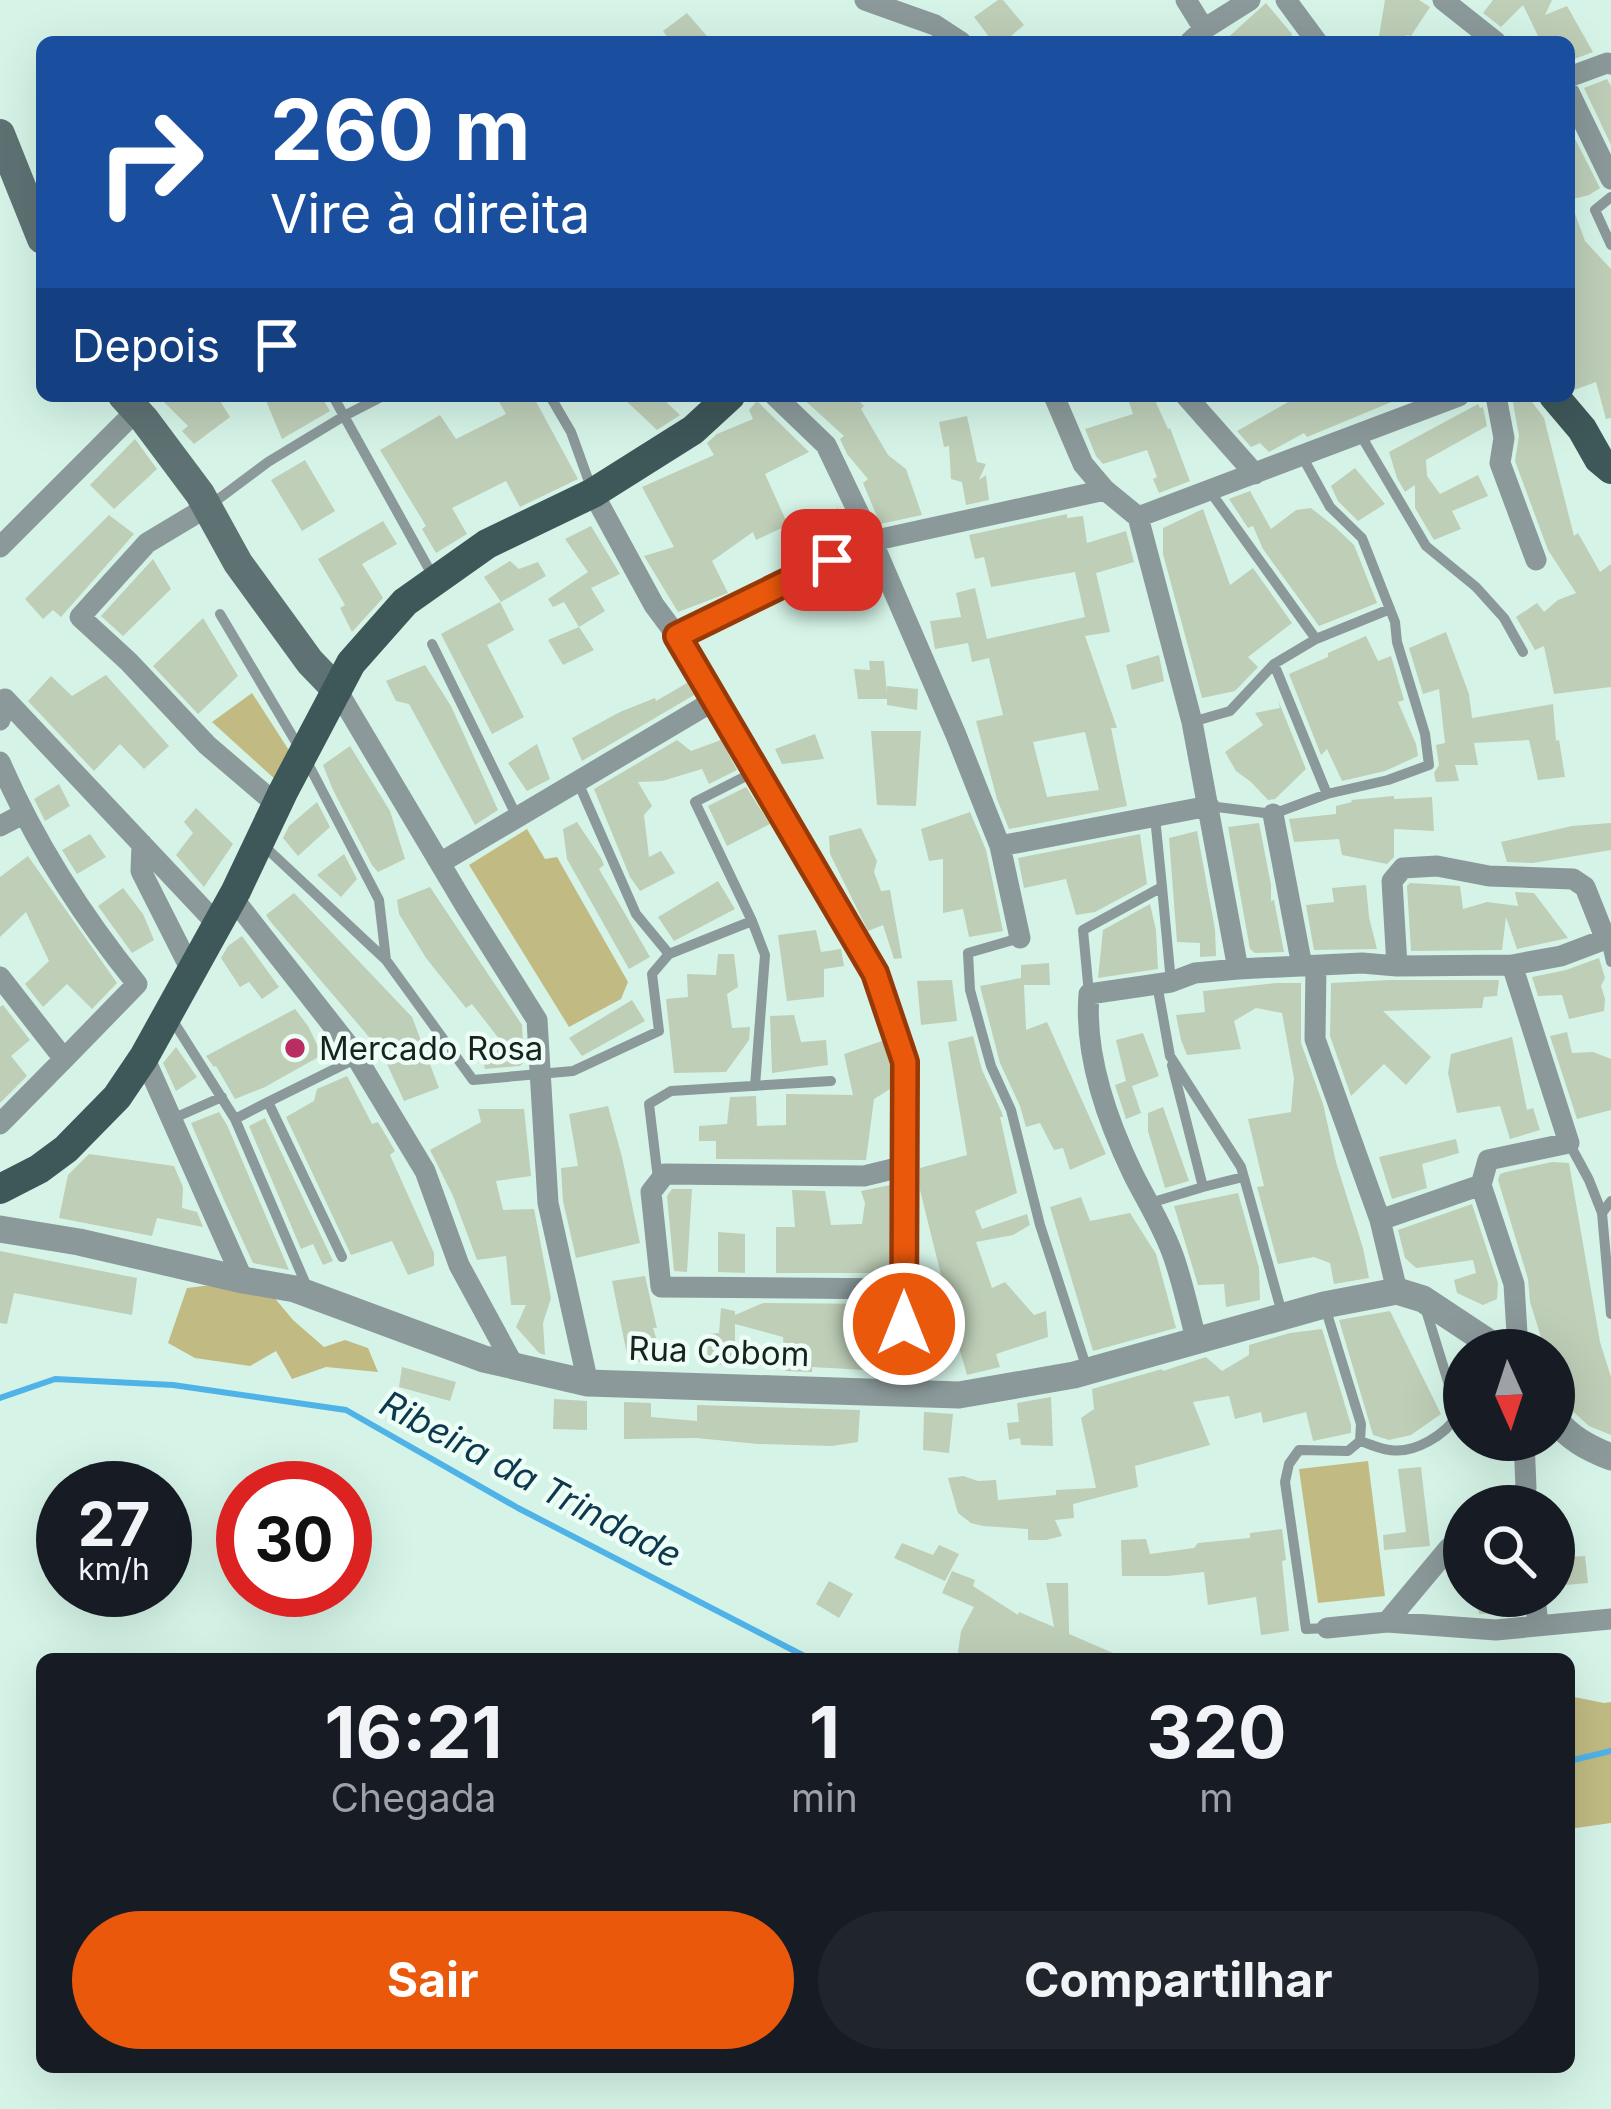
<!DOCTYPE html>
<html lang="pt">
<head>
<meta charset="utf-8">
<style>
	body { margin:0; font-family:Inter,sans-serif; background:#20242c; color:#f1f3f6; height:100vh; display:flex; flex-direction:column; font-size:45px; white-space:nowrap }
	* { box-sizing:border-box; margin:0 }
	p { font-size:39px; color:#9ea1a6 }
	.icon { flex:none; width:66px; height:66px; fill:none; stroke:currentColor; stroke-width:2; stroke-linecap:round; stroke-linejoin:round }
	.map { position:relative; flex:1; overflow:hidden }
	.drawer { position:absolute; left:36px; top:1653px; width:1539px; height:420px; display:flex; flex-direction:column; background:#171b24; border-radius:18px; box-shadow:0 12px 48px #0002 }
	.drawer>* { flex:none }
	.guide { position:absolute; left:36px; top:36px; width:1539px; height:366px; border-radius:18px; box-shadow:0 12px 48px #0002; background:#1a4fa0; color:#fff; overflow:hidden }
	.needle { width:78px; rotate:177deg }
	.buttons { position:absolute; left:1443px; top:1329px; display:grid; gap:24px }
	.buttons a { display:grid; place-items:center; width:132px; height:132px; border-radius:50%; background:#171b24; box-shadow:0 12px 48px #0002; font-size:60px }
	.speed { position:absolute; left:36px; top:1461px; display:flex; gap:24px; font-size:60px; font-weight:700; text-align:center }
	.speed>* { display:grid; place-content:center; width:156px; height:156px; border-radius:50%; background:#171b24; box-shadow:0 12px 48px #0002; line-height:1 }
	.speed small { font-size:30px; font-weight:400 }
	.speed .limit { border:18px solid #d22; background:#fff; color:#111 }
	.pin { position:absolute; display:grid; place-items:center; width:102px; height:102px; color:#fff; margin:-51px; border-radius:24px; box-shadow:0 6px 18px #0006 }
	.me { position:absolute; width:132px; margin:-66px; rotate:0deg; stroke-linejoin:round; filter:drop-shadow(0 0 9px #0008) }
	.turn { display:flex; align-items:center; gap:42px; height:252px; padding:0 36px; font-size:54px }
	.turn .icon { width:156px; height:156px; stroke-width:2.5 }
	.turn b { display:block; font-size:84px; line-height:102px }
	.then { display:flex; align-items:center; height:114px; padding:0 36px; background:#0003; gap:24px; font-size:45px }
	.eta { display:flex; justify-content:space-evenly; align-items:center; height:204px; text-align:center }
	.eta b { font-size:72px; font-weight:700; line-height:84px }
	.button { display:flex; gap:24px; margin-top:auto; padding:24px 36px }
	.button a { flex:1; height:138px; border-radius:72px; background:#ea580c; color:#fff; font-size:48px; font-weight:700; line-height:138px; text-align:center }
	.button a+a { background:#20242c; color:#f1f3f6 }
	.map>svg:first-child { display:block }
	.green { fill:#c1bb83 }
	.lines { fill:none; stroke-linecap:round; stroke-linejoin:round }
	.stream { stroke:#50b3e8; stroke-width:6 }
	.building { fill:#beceb7; fill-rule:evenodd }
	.service { stroke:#8b999a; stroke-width:10 }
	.minor { stroke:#8b999a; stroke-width:21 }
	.tertiary { stroke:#8b999a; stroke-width:27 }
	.secondary { stroke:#5e7274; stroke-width:30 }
	.primary { stroke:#3e5759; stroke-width:30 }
	.route-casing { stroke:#983908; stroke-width:30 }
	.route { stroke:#ea580c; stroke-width:21 }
	.poi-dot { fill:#b92d64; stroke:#ecfef6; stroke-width:4.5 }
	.labels { text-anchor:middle; stroke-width:9; stroke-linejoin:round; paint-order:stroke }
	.poi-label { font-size:33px; fill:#18231f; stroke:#ecfef6; text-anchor:start }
	.street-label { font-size:33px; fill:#18231f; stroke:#ecfef6 }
	.water-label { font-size:36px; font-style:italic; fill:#0d384e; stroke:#ecfef6 }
</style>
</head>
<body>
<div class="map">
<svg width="1611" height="2109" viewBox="0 0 1611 2109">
	<rect width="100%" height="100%" fill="#d5f4e7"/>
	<path class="green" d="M252,693L292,755L277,781L212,722Z
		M527,829L545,859L557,857L628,982L621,999L569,1027L469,865Z
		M211,1285L273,1296L293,1320L324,1347L345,1340L368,1348L378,1372L326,1367L292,1379L276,1351L250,1366L195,1358L168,1343L187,1288Z
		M1368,1461L1385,1596L1318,1603L1299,1469Z
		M1569,1696L1604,1703L1611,1702V1823L1569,1829Z"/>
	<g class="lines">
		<path class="stream" d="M0,1398L55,1379L173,1385L346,1410L518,1508L810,1659
			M1569,1761L1611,1751"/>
	</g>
	<path class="building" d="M998,0H1003L1024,25L1004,42H993L974,17Z
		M1385,0H1419L1430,7L1411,36L1407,35L1399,42H1378Z
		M1493,0H1552L1545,15L1567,6L1593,52L1569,61V42H1541L1523,5L1501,27L1483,13Z
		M1266,3L1292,34L1291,42H1223Z
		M687,13L712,42H671L663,31Z
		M1607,79L1611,86V145L1584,88Z
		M1569,127L1600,188L1589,195L1569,200Z
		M1571,203L1585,241L1611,269V418L1606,419L1596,382L1574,390L1569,384V204Z
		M158,396H217L230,417L194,444L182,431L188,426Z
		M264,396H321L330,411L282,439Z
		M496,396H533L578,479L520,507L506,481L452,508L467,534L436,553L422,529L426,526L380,450L440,415L456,439L506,414Z
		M621,396H660L680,415L657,430Z
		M800,396H854L864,406L861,409L888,455L906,469L922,515L880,524L863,483L868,479L847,454L840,439L844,436Z
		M1127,396H1153L1168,429L1170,428L1190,481L1159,493L1153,479L1157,477L1147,450L1103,464L1096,456L1085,429L1133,414Z
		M1299,396H1406L1307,437L1304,433L1269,452L1260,443L1251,447L1237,431Z
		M1516,396H1533L1529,398L1544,418L1574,536L1578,533L1600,572L1611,564V687L1554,694L1544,646L1535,650L1516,617L1537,603L1544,612L1558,600L1576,593L1548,550L1515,461L1519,436L1512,397Z
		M757,401L809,452L765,474L788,525L756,540L753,532L712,561L728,593L678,612L644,556L674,547L642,487L714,455L707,443L717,434L753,419L749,410Z
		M1478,404L1480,408L1483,407L1487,426L1426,460L1427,476L1440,494L1478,475L1488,496L1452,511L1461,529L1434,540L1415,508V485L1405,492L1397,478L1389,452Z
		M967,416L977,462L986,464L979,480L986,475L989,500L966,505L962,482L951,479L949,446L944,447L939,422Z
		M135,439L157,469L114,509L90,485Z
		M305,460L335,511L302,531L271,480Z
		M1355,468L1385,504L1358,521L1338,501L1331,486Z
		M1250,491L1271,529L1296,510L1311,508L1335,527L1354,545L1377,603L1319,626L1263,549L1253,526L1248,528L1229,499Z
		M838,508L851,534L824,546L811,520Z
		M1203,509L1230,585L1253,568L1292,623L1248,657L1258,667L1235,691L1202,698L1163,554V528Z
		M1067,514V518L1083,516L1087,543L1126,531L1134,562L1096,573L1110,632L1085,636L1117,728H1111L1127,806L1009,829L997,799L976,721L1003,715L989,658L972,662L968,643L935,649L930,621L961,617L956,593L975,588L987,639L1085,617L1075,572L991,587L984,557L975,559L969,535ZM1085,732L1099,790L1047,797L1033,742Z
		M109,515L134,534L61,617L53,610L43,619L25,599Z
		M383,521L397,544L362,564L383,598L352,632L340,608L345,605L318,559Z
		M591,526L620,574L591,588L605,611L579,627L564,602L553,607L548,599L588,572L565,539Z
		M153,559L171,589L123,636L101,616Z
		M510,561L519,569L538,562L546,576L501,602L484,577Z
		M500,602L514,630L487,645L524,717L492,734L441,634Z
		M203,618L238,676L198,714L153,666Z
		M579,627L594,650L563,665L548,640Z
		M1446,632L1469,694L1472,718L1553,704L1556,741L1559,740L1565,777L1538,780L1529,740L1474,743L1478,765H1455L1459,781L1436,782L1434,773L1439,765L1436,745L1445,743L1439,689L1423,694L1409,648Z
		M1366,636L1378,661L1391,656L1404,700L1398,702L1416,744L1418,756L1385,771L1342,781L1327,749L1321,755L1289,674L1328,657V653Z
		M1159,655L1164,681L1132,690L1126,665Z
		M869,661H884L887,694V686L918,689L917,710L887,705V699H858L854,669L870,670Z
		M425,665L451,706L498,810L475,825L409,704L396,701L386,681Z
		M106,675L169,746L144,769L120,744L94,771L28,701L51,676L72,696Z
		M687,683L694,695L582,761L572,738L620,712L655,698L656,701Z
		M1278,700L1306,769L1275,799L1268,800L1251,782L1236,771L1225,752L1263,725L1255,713L1280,708Z
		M871,731H921L916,806L877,805Z
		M815,734L824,759L782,764L775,749Z
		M677,740L691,751L721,740L737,770L709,784L702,769L662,781L638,782L652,806L644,815L649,857L661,851L675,873L640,891L630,877L594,789Z
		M537,744L550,779L527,791L508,763Z
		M350,746L390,811L405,859L378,872L372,865L333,790L323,765Z
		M59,784L70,806L45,821L34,799Z
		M746,787L770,824L727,846L708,806Z
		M1394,796V799L1432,797L1434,831L1394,829V857L1387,864L1342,855L1339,839L1294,842L1289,819L1336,814V806L1352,802L1351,800Z
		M317,802L330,827L298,856L283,838L289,826Z
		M196,808L233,844L204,887L176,855L193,833L184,822Z
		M970,812L986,850L1003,931L969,937L963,909L943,913V859L929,861L921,829Z
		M577,822L601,858L604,865L599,869L650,957L629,969L567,859L563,829Z
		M1259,823L1271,885V901L1274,900L1284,952L1255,953L1250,949L1228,827Z
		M1611,823V850L1533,863L1507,862L1501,842L1572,826Z
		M861,828L877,861L874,872L881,891L890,890L902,958L894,959L883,925L868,931L830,854L829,836Z
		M1197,831L1215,929L1216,956L1200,957V943L1177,942L1169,838Z
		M90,834L106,857L77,874L62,850Z
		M1140,834L1147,884L1095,912L1076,915L1066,879L1024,888L1018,858Z
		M344,854L357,879L341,897L317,875Z
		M28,856L117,983L92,1009L67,984L43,1007L25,984L49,961L26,912L0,937V877Z
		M718,881L735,909L674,941L658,917Z
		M1410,883L1460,886L1463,909L1487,902L1518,906L1515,892L1534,893L1568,938L1517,949L1506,917L1502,950L1411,951L1407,886Z
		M1366,885L1369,917L1377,949L1314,950L1306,905L1334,902L1332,888Z
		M430,887L522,1025L524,1062L520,1066L485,1069L481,1053L500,1040L472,1004L466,1008L426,958L399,914L397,900Z
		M123,888L143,914L154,940L132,953L98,906Z
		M294,893L412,1017L439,1088L404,1101L381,1051L270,921L266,915Z
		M1150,904L1156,930L1158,969L1098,978L1103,930Z
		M816,930L821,952L841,949L844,966L824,969V997L787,1001L778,935Z
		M242,936L279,987L262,999L249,982L240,987L221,958L228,946Z
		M718,954H734L738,987L727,994L732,1028L750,1027L749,1040L726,1072L674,1073L666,999L688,997L687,974L716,975Z
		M1599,958L1605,978L1601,986L1605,999L1604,1011L1569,1019L1562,995L1538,996L1532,977L1566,970Z
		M1049,963L1050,985H1024L1026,1030L1047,1022L1106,1154L1070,1170L1063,1148L1054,1150L1040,1123L1026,1127L1020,1106L1000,1063L980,986L1021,978V965Z
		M952,980L957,1021L921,1025L917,981Z
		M1390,980H1499L1497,996L1484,997L1482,1008L1383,1011L1431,1057L1406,1085L1384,1064L1351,1096L1330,1036L1331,983Z
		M1277,983H1301V1043L1323,1104L1336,1162L1363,1248L1369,1278L1334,1284L1330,1263L1314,1257L1278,1264L1257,1187L1264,1186L1248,1119L1291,1112L1294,1078L1282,1013L1256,1008L1234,1021L1241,1049L1187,1055L1181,1040L1176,1015L1205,1012L1203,991Z
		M632,1000L645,1021L582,1056L569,1038Z
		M3,1005L30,1040L11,1056L27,1076L0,1103V1007Z
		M295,1009L308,1026L322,1055L265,1087L235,1099L216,1066L214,1067L206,1056Z
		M794,1015L801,1042L826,1040L828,1065L772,1073L770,1016Z
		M1567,1032L1572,1053L1593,1052L1611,1059V1110L1577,1119L1550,1036Z
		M1143,1033L1159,1076L1132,1086L1141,1113L1126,1119L1115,1085L1126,1081L1116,1040Z
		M973,1036L982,1070L1002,1113L1003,1117H1000L1017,1193L975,1211L982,1229L1027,1214L1030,1225L1013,1235L976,1242L992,1288L1005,1282L1034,1315L1046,1311L1048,1337L996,1354L1000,1367L967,1375L948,1309L930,1313L932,1285L943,1283L920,1190V1168L967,1155L948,1042Z
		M1512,1037L1527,1110L1533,1108L1540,1130L1510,1139L1500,1106L1457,1113L1448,1073L1451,1054Z
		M882,1041L890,1064V1089L874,1099L866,1160L716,1159V1141H699V1126L727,1124L730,1097L756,1096L757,1126L786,1125V1094L853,1095L844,1054Z
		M176,1047L197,1077L176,1091L163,1063Z
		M347,1076L372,1124L378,1122L395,1151L390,1155L434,1253V1266L408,1275L392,1241L351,1255L286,1117L314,1101L317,1089Z
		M608,1106L622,1157L640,1243L576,1258L563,1201L561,1168L578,1166L569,1114Z
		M1163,1107L1189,1181L1165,1188L1148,1131V1113Z
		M478,1109H524L531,1176L496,1181L503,1210L534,1209L551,1298L543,1323L545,1355L539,1353L516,1327L526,1305H511L506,1256L477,1260L453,1196L430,1150L481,1122Z
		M219,1112L227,1125L289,1270L253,1263L224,1200L191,1123Z
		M265,1118L333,1261L323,1265L313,1244L301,1249L249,1126Z
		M1456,1139L1459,1153L1422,1164L1427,1188L1392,1199L1379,1157Z
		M89,1154L174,1166L183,1187L182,1208L197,1212L203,1227L157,1218L152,1236L59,1218L68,1175Z
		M1552,1162L1569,1163L1600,1342L1611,1377V1435L1589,1426L1567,1406L1555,1400L1554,1350H1545L1530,1302L1528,1279L1498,1180L1500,1174L1506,1172Z
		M890,1185L889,1273H776V1227H795L792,1190L825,1191L831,1225L862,1224L865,1203L861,1191Z
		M672,1189H692L687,1272L674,1271L667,1196Z
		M1238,1193L1259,1268L1260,1300L1226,1307L1224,1284L1198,1285L1174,1206Z
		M1081,1197L1090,1221L1130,1213L1156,1254L1176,1328L1093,1351L1050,1207Z
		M1472,1204L1498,1283L1497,1299L1483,1305L1457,1293L1454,1280L1476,1273L1473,1260L1416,1268L1405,1258L1398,1230Z
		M718,1232L745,1234V1273L718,1272Z
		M0,1251L137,1278L132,1315L14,1293L7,1324L0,1323Z
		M645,1276L657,1328H653L662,1357L629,1364L612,1281Z
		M763,1303L885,1304L883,1371L812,1367V1372L785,1371L783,1337L735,1324V1365L707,1364L708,1334L719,1333L721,1308L735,1311V1315Z
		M1390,1311L1441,1414L1411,1435L1389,1440L1373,1435L1339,1320Z
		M1322,1329L1351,1425V1433L1313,1441L1306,1412L1263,1423L1261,1412L1235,1419L1229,1396L1193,1402L1210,1445L1135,1466L1138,1487L1073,1504L1074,1518L1055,1520L1062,1536L1046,1540H1028V1529L983,1526L971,1523L958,1513L948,1478L963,1476L978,1481L996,1480L998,1500L1056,1495V1490L1096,1488L1081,1418L1094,1409L1092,1389L1162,1369L1163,1371L1206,1357L1222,1371L1249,1355V1345L1290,1333Z
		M402,1367L456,1382L450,1401L399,1387Z
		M1051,1397L1053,1446L1021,1445L1020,1438L1009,1440L1007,1423L1019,1422L1017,1403Z
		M554,1399L587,1401V1430L553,1429Z
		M624,1402L651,1403V1417L697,1421V1405L860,1410L858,1442L832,1446L758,1444L696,1438L624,1439Z
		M924,1412L953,1414L949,1453L923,1450Z
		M1421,1467L1430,1546L1384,1550L1383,1535L1406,1532L1398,1469Z
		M1282,1529L1286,1560L1282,1561L1289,1631L1261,1635L1256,1597L1208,1605L1204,1572L1167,1576H1122L1121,1540L1146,1539L1150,1554L1194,1548L1198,1543L1250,1538V1533Z
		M902,1543L933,1555L939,1545L959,1554L945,1581L894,1558Z
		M1585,1556L1588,1583L1554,1586V1558Z
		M952,1571L975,1580L973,1586L1018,1615L1019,1612L1054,1627L1046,1583H1068L1069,1634L1127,1659H957L961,1631L974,1607L942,1593Z
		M829,1581L853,1594L839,1618L816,1604Z
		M1476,1596H1519L1520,1613L1479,1614Z"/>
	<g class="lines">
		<path class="service" d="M1611,197L1595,210L1611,245
			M333,396L344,416L383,396
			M550,396L571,432L592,490
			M1360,434L1426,546L1476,587L1504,618L1523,652
			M1209,490L1316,639
			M209,506L268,462L344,416L434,578
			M220,614L303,754L379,900L386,960L264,846
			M432,644L517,817
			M1274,664L1327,794
			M1192,722L1230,711L1274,664L1316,639L1390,609
			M577,780L636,914L669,954
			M1209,806L1273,814L1327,794L1388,780L1429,765L1425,734L1397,642L1395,622L1362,538L1330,507L1302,456
			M1162,887L1171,982
			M752,921L695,802L756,771
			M1020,938L968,953L970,990L991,1066L1011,1110L1040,1225L1087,1369
			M1606,940L1611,962
			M386,960L473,1080L573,1071L659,1031L652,974L669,954L752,921L765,955L755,1086
			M1157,984L1170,1056L1241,1167L1282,1313
			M1089,994L1083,930L1162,887L1155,817
			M170,1016L235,1119L268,1102
			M1172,1065L1203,1187L1243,1177
			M172,1119L222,1097
			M235,1119L307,1287
			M1569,1143L1589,1180L1602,1213
			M658,1179L649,1104L671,1091L831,1081
			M1611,1201L1602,1213L1611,1314
			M1150,1203L1203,1187
			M342,1257L268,1102L357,1058
			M1325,1307L1361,1424L1360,1441L1348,1451L1299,1450L1289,1464L1285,1482L1306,1629L1327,1628
			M1360,1441C1370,1444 1380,1449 1390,1450C1414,1454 1446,1435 1458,1414L1425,1307"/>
		<path class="minor" d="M865,0L935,25L961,42
			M1186,0L1204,29
			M1286,0L1317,42
			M1443,0L1496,42
			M1190,42L1204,29L1250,0
			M1569,77L1607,63L1611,64
			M1569,92L1611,179
			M775,396L826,445L872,541L956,735L1000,846L1020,938
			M1054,396L1083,464L1105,490L1138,517L1192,722L1238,969
			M1186,396L1255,474
			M1496,396L1504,438L1500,463L1536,560
			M593,493L654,605L677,636L875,973L905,1062L904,1393
			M207,507L147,543L80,617L129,662L207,745L277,805
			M1138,517L1459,396
			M0,547L136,411
			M677,636L872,541L1105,490
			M337,690L466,907L537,1020L548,1203L588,1383
			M0,720L5,699L217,924
			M0,762C34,841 83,917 137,984L64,1059
			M1273,814L1302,966
			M0,826L23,814
			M142,844L141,871L191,970
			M1000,846L1209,806
			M440,863L715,700
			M232,897L352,1050L425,1171L459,1265L515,1368
			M1316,966L1315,1039L1380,1220L1397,1291
			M1397,966L1392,881L1403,868L1437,866L1489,876L1573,879L1585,887L1606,940
			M0,977L64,1059L0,1124
			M144,1057L243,1280
			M1481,1185L1514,1284L1518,1350
			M1380,1220L1481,1185L1488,1160L1569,1143L1512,965
			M904,1289L661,1287L651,1192L665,1174L864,1176L905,1166
			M1196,1339C1189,1312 1183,1284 1174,1258C1164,1228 1147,1202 1133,1174C1107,1120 1084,1054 1089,994L1171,982L1195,973L1238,969L1362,963L1397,966L1512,965L1561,956L1611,937
			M1516,1506L1526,1488L1524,1440
			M1535,1596L1538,1625
			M1387,1622L1496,1630L1611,1619
			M1327,1628L1387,1622L1449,1548L1464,1544"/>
		<path class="tertiary" d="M0,1229L79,1242L243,1280L295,1289L484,1359L588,1383L959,1395L1074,1375L1324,1305L1397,1291L1423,1299L1500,1350
			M1554,1418C1569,1438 1588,1448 1611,1457"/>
		<path class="secondary" d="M0,134L42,239
			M123,396L144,419L200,494L238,563L310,662L337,690"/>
		<path class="primary" d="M1554,396L1582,429L1599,459L1611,469
			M0,1189L39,1169L66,1149L117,1097L144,1057L236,891L283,792L351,663L405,602L487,544L593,493L693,430L730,396"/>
	</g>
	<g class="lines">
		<defs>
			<path id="route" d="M832,560L677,636L875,973L905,1062L904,1324"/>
		</defs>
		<use href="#route" class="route-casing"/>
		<use href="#route" class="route"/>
	</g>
	<circle class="poi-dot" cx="295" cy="1048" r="12"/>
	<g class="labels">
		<g class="poi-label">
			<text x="319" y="1060">Mercado Rosa</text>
		</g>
		<g class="street-label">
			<text transform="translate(719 1351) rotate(2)" y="12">Rua Cobom</text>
		</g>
		<g class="water-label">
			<text transform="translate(531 1479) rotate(28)" y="13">Ribeira da Trindade</text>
		</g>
	</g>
</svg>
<div class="buttons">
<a><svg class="needle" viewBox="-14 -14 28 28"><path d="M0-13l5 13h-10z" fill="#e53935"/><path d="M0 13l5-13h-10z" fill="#9ea1a6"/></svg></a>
<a><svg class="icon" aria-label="search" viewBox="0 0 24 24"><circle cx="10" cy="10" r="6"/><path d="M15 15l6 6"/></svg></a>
</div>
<div class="speed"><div>27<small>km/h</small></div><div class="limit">30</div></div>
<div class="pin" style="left:832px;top:560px;background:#d93025"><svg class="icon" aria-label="arrive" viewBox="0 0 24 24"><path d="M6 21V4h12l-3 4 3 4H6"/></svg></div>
<svg class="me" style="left:904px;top:1324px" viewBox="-20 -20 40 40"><circle r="17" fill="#ea580c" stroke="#fff" stroke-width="3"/><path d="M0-11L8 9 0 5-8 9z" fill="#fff"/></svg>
<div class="guide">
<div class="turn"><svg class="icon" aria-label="right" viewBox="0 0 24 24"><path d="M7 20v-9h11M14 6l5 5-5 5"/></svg><div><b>260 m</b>Vire à direita</div></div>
<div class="then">Depois<svg class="icon" aria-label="arrive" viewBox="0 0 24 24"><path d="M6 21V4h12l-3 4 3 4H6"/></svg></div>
</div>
<section class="drawer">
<div class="eta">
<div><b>16:21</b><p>Chegada</p></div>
<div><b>1</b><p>min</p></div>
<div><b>320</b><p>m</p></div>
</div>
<div class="button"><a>Sair</a><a>Compartilhar</a></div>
</section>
</div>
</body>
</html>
